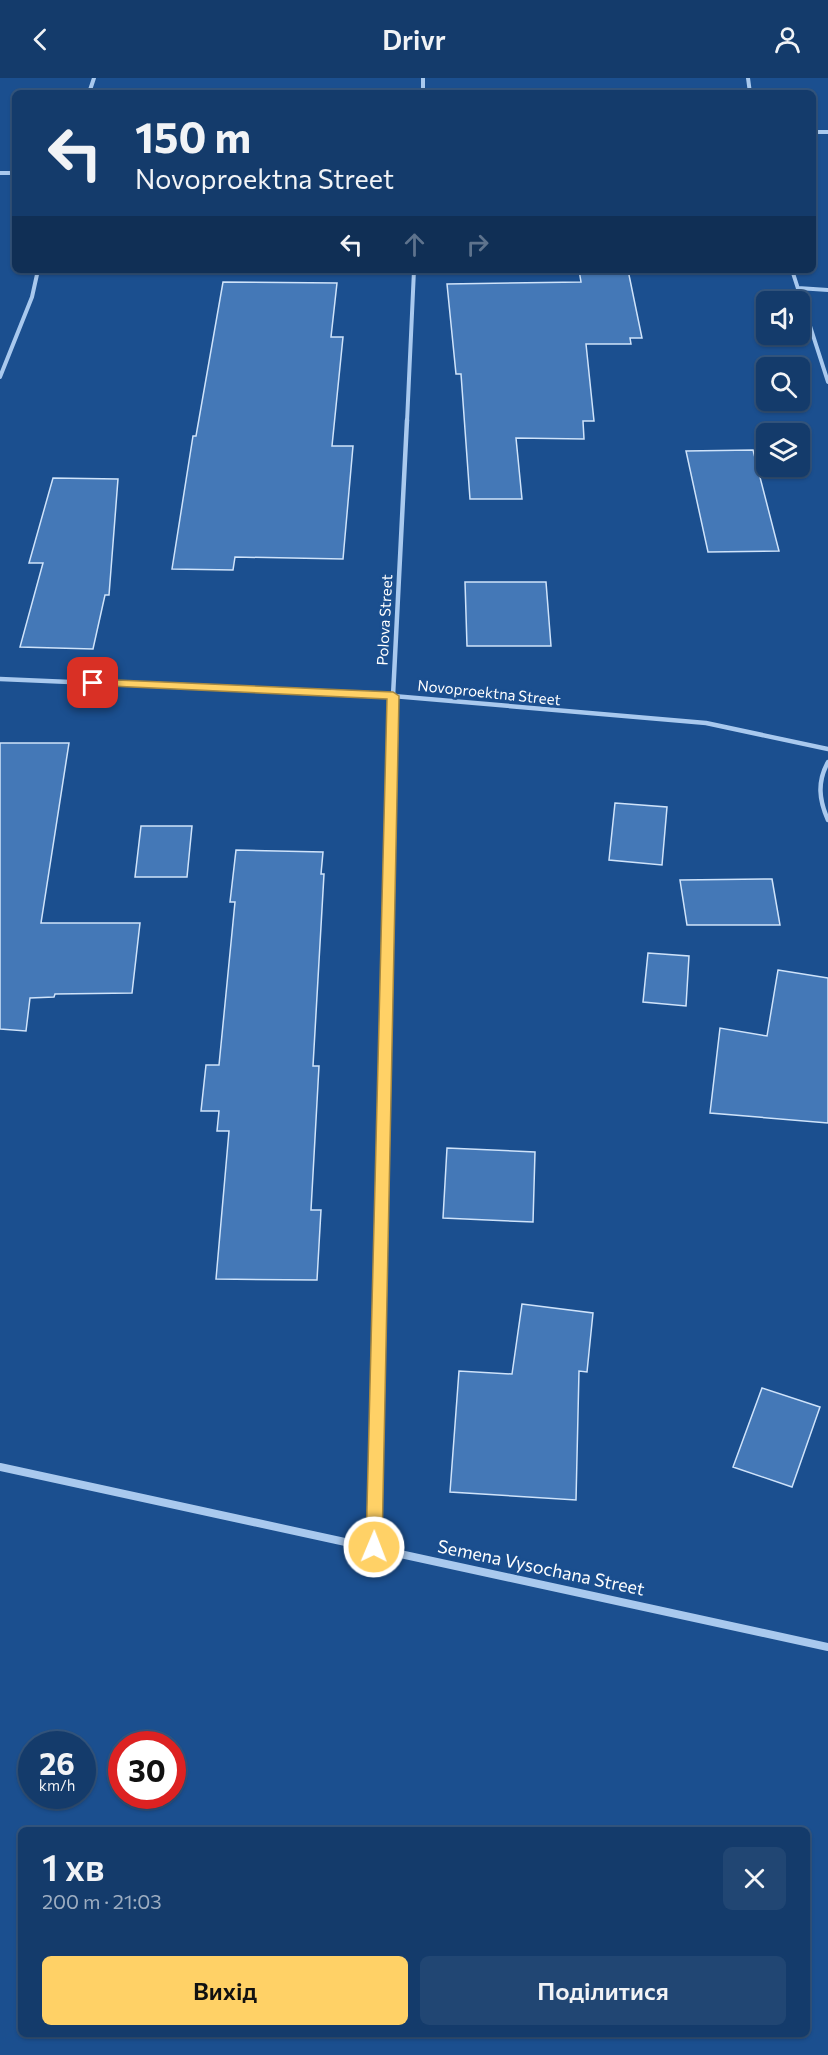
<!DOCTYPE html>
<html lang="uk">
<head>
<meta charset="utf-8">
<style>
	body { margin:0; font-family:Commissioner,sans-serif; background:#214673; color:#f1f3f6; height:100vh; display:flex; flex-direction:column; font-size:22px; white-space:nowrap }
	* { box-sizing:border-box; margin:0 }
	p { font-size:20px; color:#9dadc1 }
	.icon { flex:none; width:33px; height:33px; fill:none; stroke:currentColor; stroke-width:2; stroke-linecap:round; stroke-linejoin:round }
	.map { position:relative; flex:1; overflow:hidden }
	.drawer { position:absolute; left:18px; top:1749px; width:792px; height:210px; display:flex; flex-direction:column; background:#143b6b; border-radius:9px; box-shadow:0 2px 4px #0004,0 0 0 2px #33557e }
	.drawer>* { flex:none }
	.top-card { position:absolute; left:12px; top:12px; width:804px; height:183px; border-radius:9px; box-shadow:0 2px 4px #0004,0 0 0 2px #33557e; background:#143b6b; color:#f1f3f6; overflow:hidden }
	.buttons { position:absolute; left:756px; top:213px; display:grid; gap:12px }
	.buttons a { display:grid; place-items:center; width:54px; height:54px; border-radius:9px; background:#143b6b; box-shadow:0 2px 4px #0004,0 0 0 2px #33557e; font-size:30px }
	.speed { position:absolute; left:18px; top:1653px; display:flex; gap:12px; font-size:30px; font-weight:700; text-align:center }
	.speed>* { display:grid; place-content:center; width:78px; height:78px; border-radius:50%; background:#143b6b; box-shadow:0 2px 4px #0004,0 0 0 2px #33557e; line-height:1 }
	.speed small { font-size:15px; font-weight:400 }
	.speed .limit { border:9px solid #d22; background:#fff; color:#111 }
	.pin { position:absolute; display:grid; place-items:center; width:51px; height:51px; color:#fff; margin:-26px; border-radius:12px; box-shadow:0 3px 9px #0006 }
	.me { position:absolute; width:66px; margin:-33px; rotate:1deg; stroke-linejoin:round; filter:drop-shadow(0 0 4px #0008) }
	.turn { display:flex; align-items:center; gap:21px; height:126px; padding:0 24px; font-size:27px }
	.turn .icon { width:78px; height:78px; stroke-width:2.5 }
	.turn b { display:block; font-size:42px; line-height:51px }
	.lanes { display:flex; align-items:center; height:57px; padding:0 24px; background:#0003; justify-content:center; gap:30px; direction:ltr }
	.lanes .off { opacity:.35 }
	.round { display:grid; place-items:center; flex:none; width:63px; height:63px; border-radius:9px; background:#214673 }
	.overview { display:flex; align-items:center; justify-content:space-between; height:102px; padding:0 24px }
	h1 { font-size:36px; font-weight:600; line-height:45px }
	.cta { display:flex; gap:12px; margin-top:auto; padding:12px 24px }
	.cta a { flex:1; height:69px; border-radius:9px; background:#ffd166; color:#111; font-size:24px; font-weight:600; line-height:69px; text-align:center }
	.cta a+a { background:#214673; color:#f1f3f6 }
	header { display:flex; justify-content:space-between; align-items:center; height:78px; padding:0 24px; background:#143b6b; font-size:27px; font-weight:600 }
	.map>svg:first-child { display:block }
	.building { fill:#4478b7; stroke:#cfe3fa; stroke-width:1.5 }
	.lines { fill:none; stroke-linecap:round; stroke-linejoin:round }
	.minor-far3 { stroke:#a9c9ee; stroke-width:4 }
	.minor-far2 { stroke:#a9c9ee; stroke-width:4.5 }
	.minor-far1 { stroke:#a9c9ee; stroke-width:6 }
	.minor { stroke:#a9c9ee; stroke-width:8 }
	.route { fill:#ffd166; stroke:#a68842; stroke-width:1.5 }
	.labels { text-anchor:middle; stroke-width:5; stroke-linejoin:round; paint-order:stroke }
	.street-label { font-size:15px; fill:#fff; stroke:#1b4f8f }
	.near-street-label { font-size:18px; fill:#fff; stroke:#1b4f8f }
</style>
</head>
<body>
<header><svg class="icon" aria-label="back" viewBox="0 0 24 24"><path d="M15 5l-7 7 7 7"/></svg>Drivr<svg class="icon" aria-label="person" viewBox="0 0 24 24"><circle cx="12" cy="8" r="4"/><path d="M4 21q1-7 8-7t8 7"/></svg></header>
<div class="map">
<svg width="828" height="1977" viewBox="0 0 828 1977">
	<rect width="100%" height="100%" fill="#1b4f8f"/>
	<path class="building" d="M579,192H628L642,260H630L631,266H586L594,343H583L584,361L516,360L522,421H470L461,296H456L447,206L581,204Z
		M223,204L337,205L331,259H343L332,368H353L343,481L235,479L233,492L172,491L193,358H196Z
		M753,372L779,473L708,474L686,373Z
		M53,400L118,401L109,517H105L93,571L20,569L43,485H29Z
		M465,504H546L551,568H467Z
		M0,665H69L41,845H140L132,915L55,916L54,919L30,920L26,953L0,951Z
		M615,725L667,729L662,787L609,782Z
		M141,748H192L187,799H135Z
		M236,772L323,774L321,796H324L313,988H319L311,1132H321L317,1202L216,1201L229,1053H217L219,1033H201L206,987H219L235,824H230Z
		M772,801L780,847H687L680,802Z
		M648,875L689,878L686,928L643,924Z
		M778,892L828,900V1045L710,1035L720,950L767,958Z
		M447,1070L535,1074L533,1144L443,1140Z
		M522,1226L593,1235L587,1294L579,1293L576,1422L450,1414L459,1293L512,1296Z
		M762,1310L820,1329L792,1409L733,1389Z"/>
	<g class="lines">
		<path class="minor-far3" d="M423,0V15
			M748,0L750,15
			M89,15L94,0
			M813,54H828
			M0,95H15
			M792,192L828,304
			M798,210L828,212
			M0,299L32,219L38,192
			M407,344L414,192"/>
		<path class="minor-far2" d="M0,601L393,618L706,645L828,671
			M828,684C817,704 819,722 828,742
			M390,772L393,618L407,342"/>
		<path class="minor-far1" d="M378,1308L390,771"/>
		<path class="minor" d="M0,1389L828,1569
			M374,1469L378,1306"/>
	</g>
	<path class="route" d="M93,601L393,614L399,618L382,1469L380,1474H368L366,1469L387,621L89,607V602Z"/>
	<g class="labels">
		<g class="street-label">
			<text transform="translate(385 542) rotate(-87)" y="5">Polova Street</text>
			<text transform="translate(489 615) rotate(6)" y="5">Novoproektna Street</text>
		</g>
		<g class="near-street-label">
			<text transform="translate(541 1490) rotate(12)" y="6">Semena Vysochana Street</text>
		</g>
	</g>
</svg>
<div class="buttons">
<a><svg class="icon" aria-label="sound" viewBox="0 0 24 24"><path d="M4 9h4l5-4v14l-5-4H4zM17 9q2 3 0 6"/></svg></a>
<a><svg class="icon" aria-label="search" viewBox="0 0 24 24"><circle cx="10" cy="10" r="6"/><path d="M15 15l6 6"/></svg></a>
<a><svg class="icon" aria-label="layers" viewBox="0 0 24 24"><path d="M12 4l9 5-9 5-9-5zM3 14l9 5 9-5"/></svg></a>
</div>
<div class="speed"><div>26<small>km/h</small></div><div class="limit">30</div></div>
<div class="pin" style="left:93px;top:605px;background:#d93025"><svg class="icon" aria-label="arrive" viewBox="0 0 24 24"><path d="M6 21V4h12l-3 4 3 4H6"/></svg></div>
<svg class="me" style="left:374px;top:1469px" viewBox="-20 -20 40 40"><circle r="17" fill="#ffd166" stroke="#fff" stroke-width="3"/><path d="M0-11L8 9 0 5-8 9z" fill="#fff"/></svg>
<div class="top-card">
<div class="turn"><svg class="icon" aria-label="left" viewBox="0 0 24 24"><path d="M17 20v-9H6M10 6l-5 5 5 5"/></svg><div><b>150 m</b>Novoproektna Street</div></div>
<div class="lanes"><svg class="icon" aria-label="left" viewBox="0 0 24 24"><path d="M17 20v-9H6M10 6l-5 5 5 5"/></svg><svg class="icon off" aria-label="ahead" viewBox="0 0 24 24"><path d="M12 20V5M6 11l6-6 6 6"/></svg><svg class="icon off" aria-label="right" viewBox="0 0 24 24"><path d="M7 20v-9h11M14 6l5 5-5 5"/></svg></div>
</div>
<section class="drawer">
<div class="overview"><div><h1>1 хв</h1><p>200 m · 21:03</p></div><a class="round"><svg class="icon" aria-label="close" viewBox="0 0 24 24"><path d="M6 6l12 12M18 6L6 18"/></svg></a></div>
<div class="cta"><a>Вихід</a><a>Поділитися</a></div>
</section>
</div>
</body>
</html>
